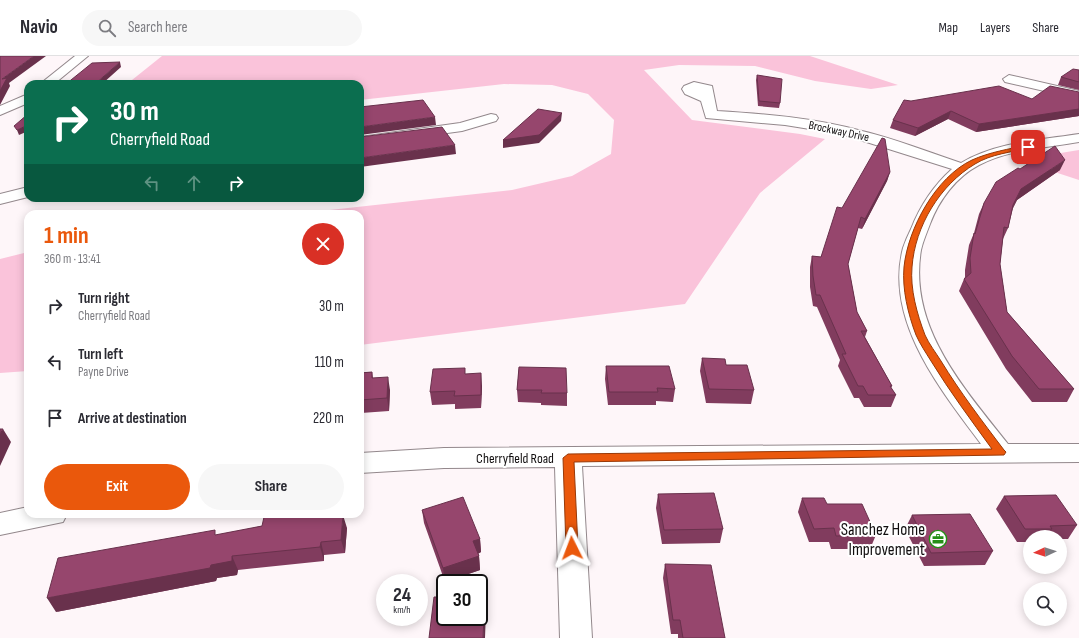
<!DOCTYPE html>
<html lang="en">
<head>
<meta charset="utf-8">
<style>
	body { margin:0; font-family:"Sofia Sans Condensed",sans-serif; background:#f7f7f7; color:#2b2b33; height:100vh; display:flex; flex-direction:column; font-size:15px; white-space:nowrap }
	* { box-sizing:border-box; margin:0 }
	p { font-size:13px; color:#7c7c81 }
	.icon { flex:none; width:22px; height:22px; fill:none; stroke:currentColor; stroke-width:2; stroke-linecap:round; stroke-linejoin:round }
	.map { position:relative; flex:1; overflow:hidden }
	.details { position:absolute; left:24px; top:154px; width:340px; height:308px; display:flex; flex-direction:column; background:#fff; border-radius:12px; box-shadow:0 2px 10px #0003 }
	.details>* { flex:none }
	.guide { position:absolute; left:24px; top:24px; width:340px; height:122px; border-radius:12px; box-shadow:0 2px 10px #0003; background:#0b6e4f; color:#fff; overflow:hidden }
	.needle { width:26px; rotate:266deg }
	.fabs { position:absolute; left:1023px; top:474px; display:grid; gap:8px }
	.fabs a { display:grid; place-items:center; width:44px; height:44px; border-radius:50%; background:#fff; box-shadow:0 2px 10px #0003; font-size:20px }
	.speed { position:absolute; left:376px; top:518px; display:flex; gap:8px; font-size:20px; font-weight:700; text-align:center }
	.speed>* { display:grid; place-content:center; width:52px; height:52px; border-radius:50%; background:#fff; box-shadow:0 2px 10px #0003; line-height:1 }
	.speed small { font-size:10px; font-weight:400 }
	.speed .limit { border:2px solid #111; border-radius:6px; background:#fff; color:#111 }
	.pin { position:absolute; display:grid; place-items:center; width:34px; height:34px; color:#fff; margin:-17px; border-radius:8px; box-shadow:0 2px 6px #0006 }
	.me { position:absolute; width:44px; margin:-22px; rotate:357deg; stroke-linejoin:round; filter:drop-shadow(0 0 3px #0008) }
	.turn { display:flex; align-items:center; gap:14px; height:84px; padding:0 20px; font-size:18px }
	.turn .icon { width:52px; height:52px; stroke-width:2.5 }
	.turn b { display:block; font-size:28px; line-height:34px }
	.lanes { display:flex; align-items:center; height:38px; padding:0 20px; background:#0003; justify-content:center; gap:20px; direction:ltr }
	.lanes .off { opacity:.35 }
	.round { display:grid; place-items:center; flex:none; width:42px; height:42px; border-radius:21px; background:#f7f7f7 }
	.summary { display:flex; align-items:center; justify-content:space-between; height:68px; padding:0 20px }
	h1 { font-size:24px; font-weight:700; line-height:30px; color:#ea580c }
	.primary-button { display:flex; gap:8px; margin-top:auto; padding:8px 20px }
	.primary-button a { flex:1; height:46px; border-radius:24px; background:#ea580c; color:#fff; font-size:16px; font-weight:700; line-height:46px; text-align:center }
	.primary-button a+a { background:#f7f7f7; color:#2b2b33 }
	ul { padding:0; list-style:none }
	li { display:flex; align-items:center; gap:12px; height:56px; padding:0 20px }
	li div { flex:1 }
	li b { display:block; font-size:15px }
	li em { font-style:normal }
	header { display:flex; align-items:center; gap:24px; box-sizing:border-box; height:56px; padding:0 20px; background:#fff; border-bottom:1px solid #e1e1e2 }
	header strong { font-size:19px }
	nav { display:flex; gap:22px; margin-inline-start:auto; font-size:14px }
	.search { width:280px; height:36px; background:#f7f7f7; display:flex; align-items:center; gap:10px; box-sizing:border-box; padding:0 14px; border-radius:22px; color:#7c7c81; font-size:15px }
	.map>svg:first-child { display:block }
	.green { fill:#fac3da }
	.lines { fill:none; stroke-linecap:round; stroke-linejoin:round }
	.minor-casing { stroke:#93888c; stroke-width:2 }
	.minor { fill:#fff; fill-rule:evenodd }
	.wall { fill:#813c5e }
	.shaded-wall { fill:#69314c }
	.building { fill:#96466d; stroke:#69314c }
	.route { fill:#ea580c; stroke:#983908 }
	.labels { text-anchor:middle; stroke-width:4; stroke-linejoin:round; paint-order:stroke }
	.far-street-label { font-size:12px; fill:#110e0f; stroke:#fff }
	.street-label { font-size:14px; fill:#110e0f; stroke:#fff }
	.near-poi-label { font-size:17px; fill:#110e0f; stroke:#fff; text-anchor:end }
</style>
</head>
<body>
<header>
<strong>Navio</strong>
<div class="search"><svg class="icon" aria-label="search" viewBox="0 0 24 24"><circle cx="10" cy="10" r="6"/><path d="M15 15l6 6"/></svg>Search here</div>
<nav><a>Map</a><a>Layers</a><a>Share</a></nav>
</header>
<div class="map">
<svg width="1079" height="582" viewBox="0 0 1079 582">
	<rect width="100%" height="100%" fill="#fef6f9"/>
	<path class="green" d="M162,0H810L898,29L871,33L815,25L755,10L679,9L644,14L692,64L800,78L825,83L760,137L685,248L360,289V158H293L512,134L572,120L611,98L614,64L588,38L552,29L504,28L360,44V28H127Z
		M1079,94V124L1018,104Z
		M28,196V315L0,317V203Z"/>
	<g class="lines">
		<defs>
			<path id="minor" d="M75,0H88L54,28H40Z
				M1009,19L1079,35V43L1005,26L1003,23Z
				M694,26L712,30L717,55C766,58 815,62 862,75C896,83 928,96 961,107C996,86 1040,84 1079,78V86C1046,92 1010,93 979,109C956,121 939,144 930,168C927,176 923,185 921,194C908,271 964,332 1008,388H1079V406L582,410L592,582H560L555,411L444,412L360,417V397L444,392L981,388C941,334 884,265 903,192C905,186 908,179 911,173C920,150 933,130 952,113L841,78L785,69L706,62L701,45L685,38L682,33L684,30Z
				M28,38V47L0,59V50Z
				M491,58L496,59L498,62L496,65L462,75L360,89V81L460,67Z
				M28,131V141L0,148V138Z
				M28,451V458H67L63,466L0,479V457Z"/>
		</defs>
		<use href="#minor" class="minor-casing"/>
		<use href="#minor" class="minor"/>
	</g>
	<path class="wall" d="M1079,14V34L1058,29L1061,21Z
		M757,19L780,47L779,52L758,50L756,24Z
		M1079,36V60L976,76L948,63L915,80L890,72L893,64L911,45L1032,43Z
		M1020,113L1060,114L1017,144L1013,152L1008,172L1003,183L1000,208L1007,256L1074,333L1067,346H1032L1006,313L959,235L964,223L965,221V214L969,189L974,177L979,158L984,147Z
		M890,116L887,125L862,173L858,172L848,208L857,256L867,275L865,281L892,330L891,332L896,339L891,351H864L859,342H854L838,310L840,304L817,251L813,250L810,231V211L812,200L821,201L842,152Z
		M162,142H197L194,144Z
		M702,302L726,309L754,334L751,348L706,347L700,315Z
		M606,310L675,333L673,346L656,345V349H608L605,323Z
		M519,311L567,337V350L541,349V347L518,346L517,334Z
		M372,316L373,322L390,334L389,355L361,357L360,354V317Z
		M466,318L482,330L481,352L455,353V348L432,349L430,336Z
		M658,438L723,473L720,487L662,488L656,452Z
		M1004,440L1077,469L1068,483H1060V481H1030V486H1017L996,453Z
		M802,442L876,479L870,493H831L829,486H809L798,456Z
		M422,454L480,483L481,496L478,498L479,500L480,514L445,526L424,467Z
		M912,459L993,495L985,509L924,510L905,473Z
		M324,460L347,472L345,497L324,499V505L238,514L237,519L217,522L216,525L56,556L217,479L262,470Z
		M665,508L725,582H678V578H671L663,522Z"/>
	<path class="shaded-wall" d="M34,0H46L9,27L10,30L0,49V35L2,23Z
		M120,6L121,11L102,28H95Z
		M1079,53V60L976,76L979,68Z
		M951,55L948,63L915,80L918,72Z
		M562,57L561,65L539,87L503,92V84Z
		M435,61L436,69L360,79V71Z
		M28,69V75L19,79L17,74Z
		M455,89L456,98L360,111V102Z
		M1065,104L1060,114L1017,144L1009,160L1021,133Z
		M890,116L887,125L862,173L865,163Z
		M481,317L482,330L481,352Z
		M388,321L390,334L389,355L387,342Z
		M3,373L11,386L0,410V378Z
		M343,459L347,472L345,497L341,484Z
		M480,483L481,496L474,499L473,485Z
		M321,486L324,499V505L320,491Z
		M232,500L238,514L237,519L217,522L216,525L56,556L47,542Z
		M479,500L480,514L445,526L443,512Z
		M485,540L486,554L485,582H483Z"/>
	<path class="building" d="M0,0H34L2,23L7,22L0,35Z
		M120,6L95,28H66L92,7Z
		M1073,13L1079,14V26L1061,21Z
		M757,19L782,23L780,47L759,45Z
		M999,30L1032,43L1050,30L1079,36V53L979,68L951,55L918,72L893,64L904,44L911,45Z
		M423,44L435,61L360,71V56H362L360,51Z
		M538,53L562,57L539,79L503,84Z
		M28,58V69L17,74L14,70Z
		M442,71L455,89L360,102V81Z
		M882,82L885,83L890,116L865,163L861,161L848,208L857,256L867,275H861L892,330H890L896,339H868L863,330H858L842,298H846L820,239H816L813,220L812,200L821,201L837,151L842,152Z
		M1055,90L1065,104L1021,133L1013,149L1008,172L1004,171L1000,208L1007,256L1074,333H1039L1012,300L964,223L971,217L970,202L974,177L975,178L984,147L996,126L1018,112L1020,113Z
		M702,302L725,303L726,309H747L754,334L709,333Z
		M606,310H669L675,333L657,332L658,336H609Z
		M519,311L566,312L567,337H541L542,334H517Z
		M465,312V318L481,317V339L454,340L455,335L430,336L433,313Z
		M372,316V322L388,321L387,342L360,344V317Z
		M0,373H3L0,378Z
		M714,437L723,473L664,474L658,438Z
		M1056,439L1077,469L1050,470L1052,473H1025L1004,440Z
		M463,441L480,483L473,485L479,500L443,512L422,454Z
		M802,442H824L827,448H862L876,479L836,480L834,472L814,473Z
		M295,458H323L322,461L343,459L341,484L321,486L320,491L232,500V505L211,509L210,512L47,542L58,502L215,474V479L262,470L264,461Z
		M970,458L993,495L931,497L912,459Z
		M665,508L711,509L725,582H683L680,564H673Z
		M479,540H485L483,582H429L434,541H445V561H479Z"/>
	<path class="route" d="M1028,89H1030V92C1012,96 991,98 975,108C940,129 915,170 912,211C910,233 917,258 925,279C929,288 936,297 941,305C960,336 982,365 1004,394L1006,396L1004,399L574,406L578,492L577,495L572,497L568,495L566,492L563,402L568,398L992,393C971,364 950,336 931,305C926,297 920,288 916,279C908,258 902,233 904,211C908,172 936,121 972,104C990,96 1009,93 1028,89Z"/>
	<defs>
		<symbol id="office-ring" viewBox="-11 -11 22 22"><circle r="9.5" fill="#fff" stroke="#259016" stroke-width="1.5"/><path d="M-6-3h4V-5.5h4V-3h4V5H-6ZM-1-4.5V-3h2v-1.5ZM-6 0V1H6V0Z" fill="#259016"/></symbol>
	</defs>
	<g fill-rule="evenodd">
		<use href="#office-ring" x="928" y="473" width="20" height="20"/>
	</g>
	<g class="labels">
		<g class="far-street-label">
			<text transform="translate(839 75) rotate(12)" y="4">Brockway Drive</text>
		</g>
		<g class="street-label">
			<text x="515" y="407">Cherryfield Road</text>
		</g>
		<g class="near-poi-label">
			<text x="925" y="479">Sanchez Home<tspan x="925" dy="20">Improvement</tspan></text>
		</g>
	</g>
</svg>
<div class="fabs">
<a><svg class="needle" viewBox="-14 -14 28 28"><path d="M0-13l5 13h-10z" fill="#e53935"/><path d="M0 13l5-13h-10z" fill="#7c7c81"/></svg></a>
<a><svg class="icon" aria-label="search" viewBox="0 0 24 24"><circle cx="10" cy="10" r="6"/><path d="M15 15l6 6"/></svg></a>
</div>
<div class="speed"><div>24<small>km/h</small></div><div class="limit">30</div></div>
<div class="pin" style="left:1028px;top:91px;background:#d93025"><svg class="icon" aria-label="arrive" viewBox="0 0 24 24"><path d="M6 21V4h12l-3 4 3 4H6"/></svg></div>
<svg class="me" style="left:572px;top:492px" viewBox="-20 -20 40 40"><path d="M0-17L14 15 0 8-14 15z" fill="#ea580c" stroke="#fff" stroke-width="4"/></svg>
<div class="guide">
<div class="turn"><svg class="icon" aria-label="right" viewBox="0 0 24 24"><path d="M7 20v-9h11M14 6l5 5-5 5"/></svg><div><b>30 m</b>Cherryfield Road</div></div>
<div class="lanes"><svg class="icon off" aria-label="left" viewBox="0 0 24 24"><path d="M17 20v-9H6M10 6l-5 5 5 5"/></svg><svg class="icon off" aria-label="ahead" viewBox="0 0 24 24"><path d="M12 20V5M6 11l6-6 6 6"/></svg><svg class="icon" aria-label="right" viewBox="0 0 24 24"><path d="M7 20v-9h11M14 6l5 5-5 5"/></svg></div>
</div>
<section class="details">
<div class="summary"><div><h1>1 min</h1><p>360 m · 13:41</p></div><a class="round" style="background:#d93025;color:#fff"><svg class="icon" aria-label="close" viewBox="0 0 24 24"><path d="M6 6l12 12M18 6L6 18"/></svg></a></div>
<ul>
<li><svg class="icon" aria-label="right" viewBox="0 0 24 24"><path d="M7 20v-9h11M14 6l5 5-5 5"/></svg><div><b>Turn right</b><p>Cherryfield Road</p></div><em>30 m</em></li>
<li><svg class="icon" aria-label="left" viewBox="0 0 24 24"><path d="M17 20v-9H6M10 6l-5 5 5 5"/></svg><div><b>Turn left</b><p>Payne Drive</p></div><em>110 m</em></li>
<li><svg class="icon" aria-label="arrive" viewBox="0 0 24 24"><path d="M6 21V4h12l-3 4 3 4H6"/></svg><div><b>Arrive at destination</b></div><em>220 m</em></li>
</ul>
<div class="primary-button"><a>Exit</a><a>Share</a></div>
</section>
</div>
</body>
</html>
